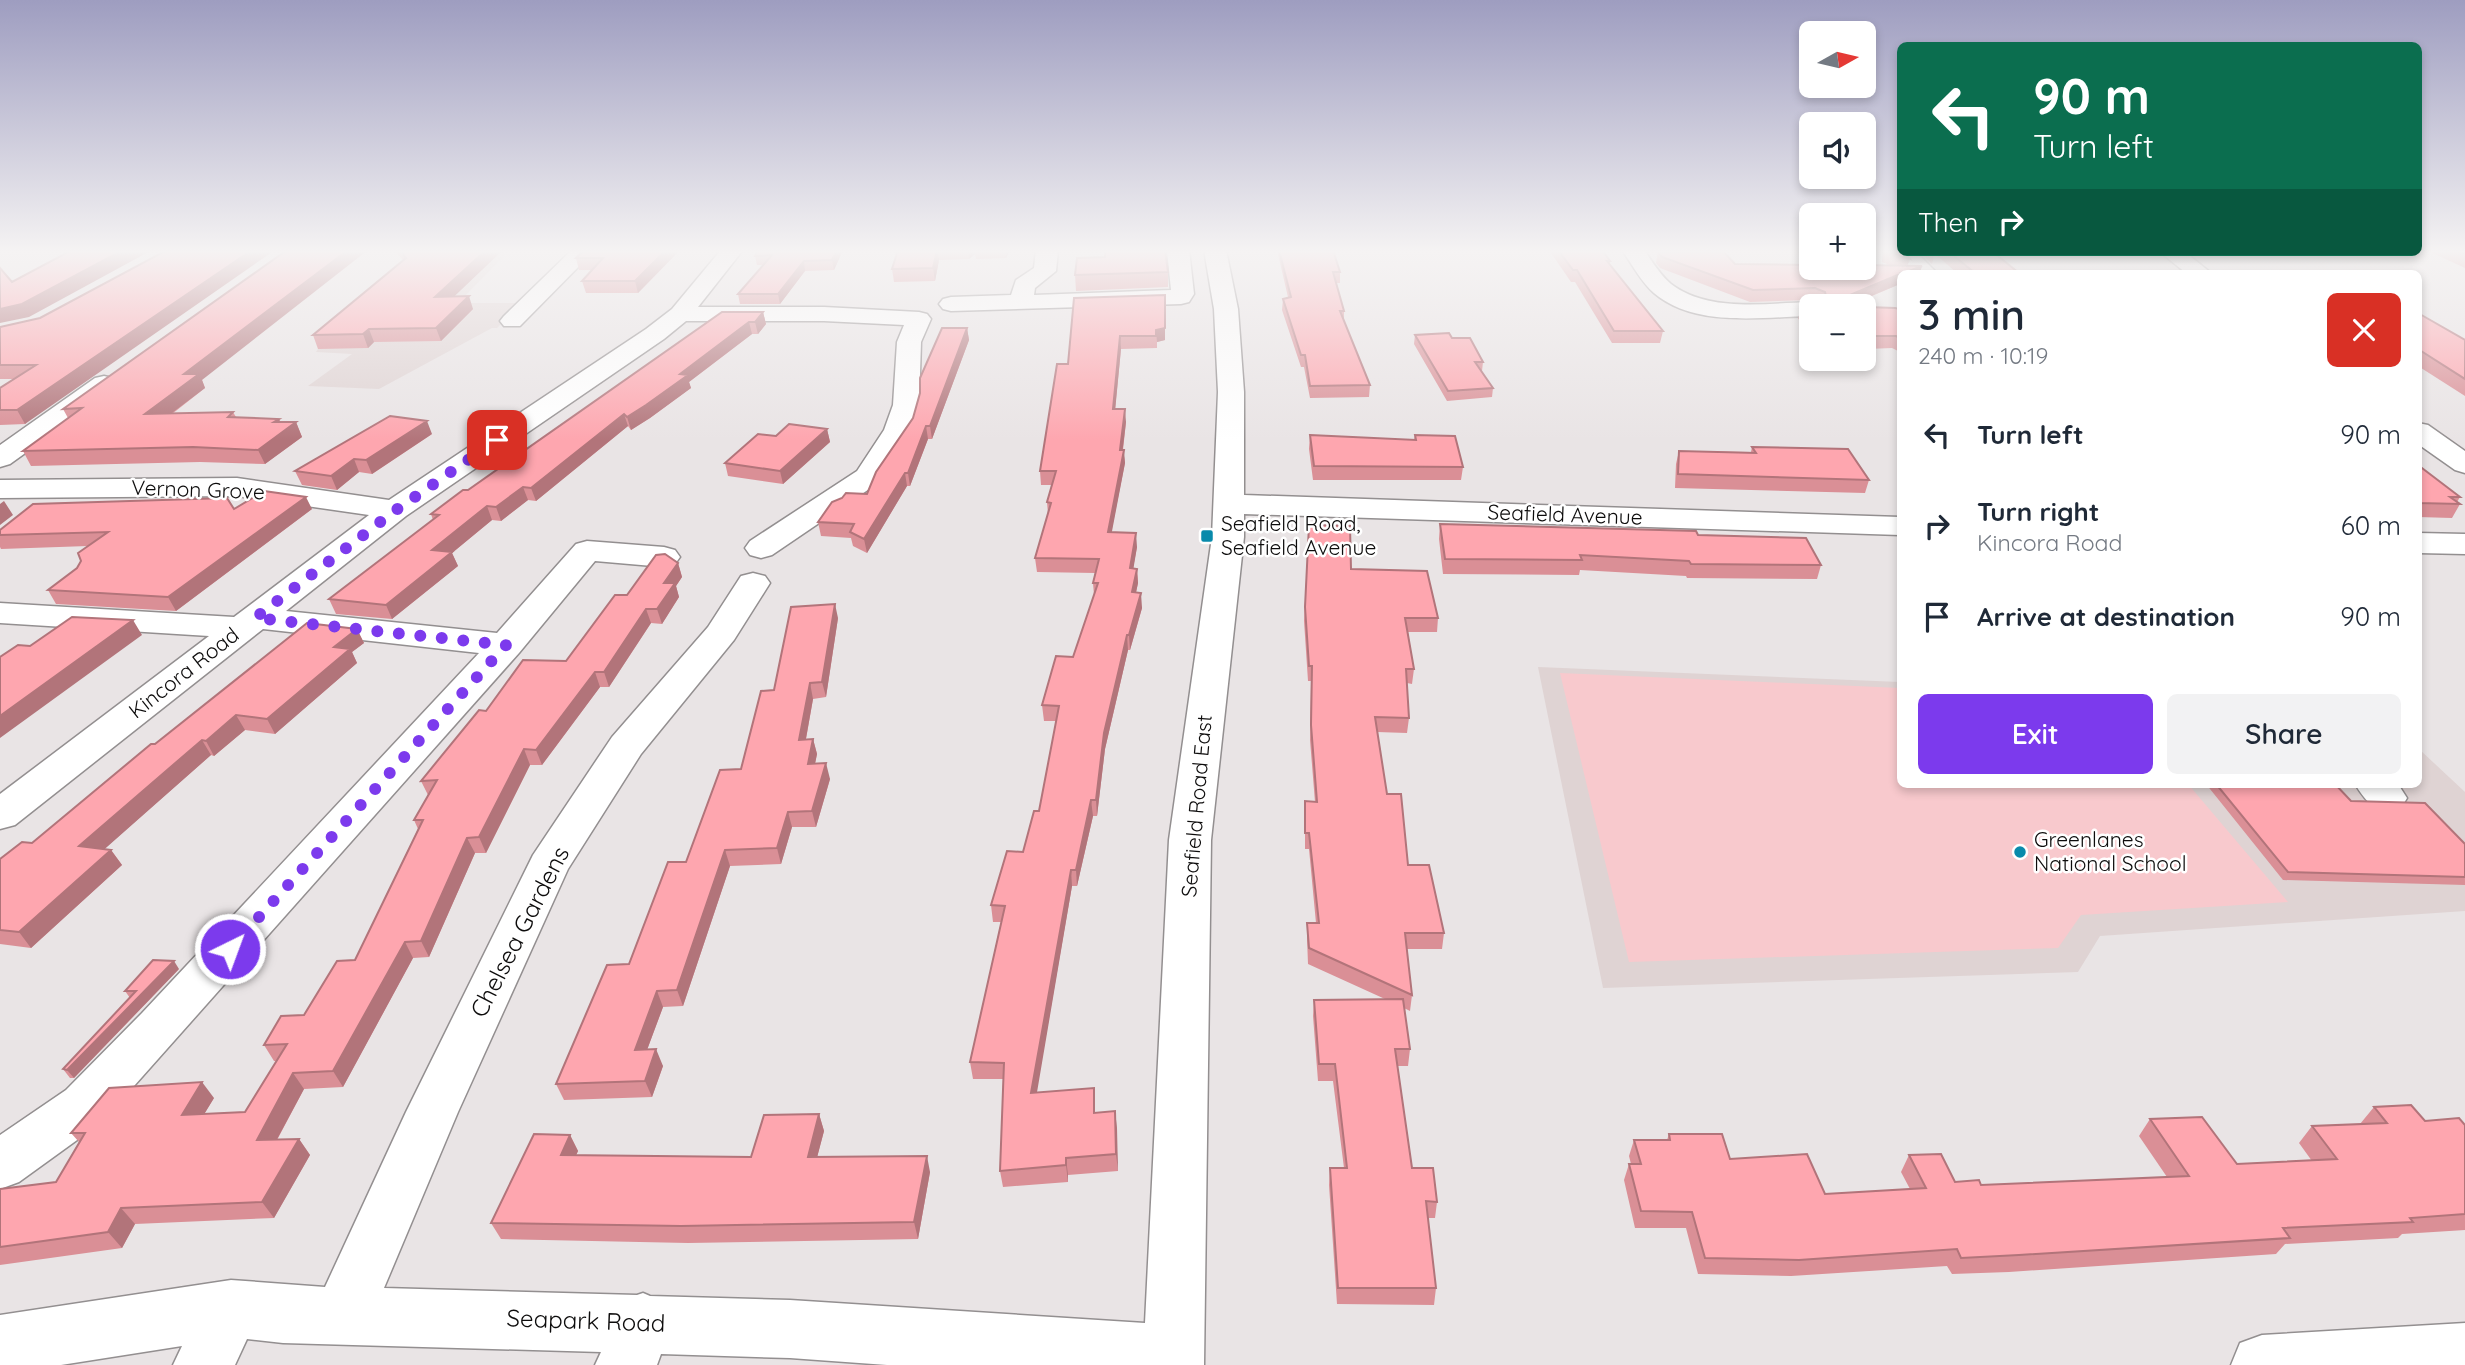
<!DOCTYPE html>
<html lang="en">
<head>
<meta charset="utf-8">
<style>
	body { margin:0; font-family:Quicksand,sans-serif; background:#f2f2f3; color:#1f2937; height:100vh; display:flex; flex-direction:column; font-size:26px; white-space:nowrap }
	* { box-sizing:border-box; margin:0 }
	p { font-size:23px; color:#747a83 }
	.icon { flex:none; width:38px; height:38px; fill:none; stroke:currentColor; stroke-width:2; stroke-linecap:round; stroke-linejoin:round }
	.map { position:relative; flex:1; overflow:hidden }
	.drawer { position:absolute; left:1897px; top:270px; width:525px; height:518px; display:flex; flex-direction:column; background:#fff; border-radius:10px; box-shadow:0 4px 10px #0003 }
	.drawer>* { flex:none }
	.hud { position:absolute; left:1897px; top:42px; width:525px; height:214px; border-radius:10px; box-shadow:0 4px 10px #0003; background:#0b6e4f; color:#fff; overflow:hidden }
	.needle { width:46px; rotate:82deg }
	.buttons { position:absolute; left:1799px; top:21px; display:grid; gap:14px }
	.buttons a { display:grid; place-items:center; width:77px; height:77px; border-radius:10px; background:#fff; box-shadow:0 4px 10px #0003; font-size:35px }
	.pin { position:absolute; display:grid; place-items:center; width:60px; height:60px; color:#fff; margin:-30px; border-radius:14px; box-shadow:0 4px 10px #0006 }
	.me { position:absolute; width:77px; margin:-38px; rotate:42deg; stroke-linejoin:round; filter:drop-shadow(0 0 5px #0008) }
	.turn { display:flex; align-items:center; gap:24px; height:147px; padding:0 21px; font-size:32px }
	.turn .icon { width:91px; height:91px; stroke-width:2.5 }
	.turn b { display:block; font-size:49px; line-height:60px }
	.then { display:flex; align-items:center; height:66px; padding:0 21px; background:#0003; gap:14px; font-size:26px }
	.round { display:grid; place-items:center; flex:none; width:74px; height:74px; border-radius:10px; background:#f2f2f3 }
	.summary { display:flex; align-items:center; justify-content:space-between; height:119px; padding:0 21px }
	h1 { font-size:42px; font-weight:600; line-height:52px }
	.action { display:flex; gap:14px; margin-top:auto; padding:14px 21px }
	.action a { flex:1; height:80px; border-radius:10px; background:#7c3aed; color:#fff; font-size:28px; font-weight:600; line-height:80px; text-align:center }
	.action a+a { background:#f2f2f3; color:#1f2937 }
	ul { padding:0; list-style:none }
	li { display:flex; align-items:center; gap:21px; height:91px; padding:0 21px }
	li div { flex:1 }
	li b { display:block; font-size:26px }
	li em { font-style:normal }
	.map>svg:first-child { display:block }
	.built { fill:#dfd3d3 }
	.green { fill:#f8c9cd }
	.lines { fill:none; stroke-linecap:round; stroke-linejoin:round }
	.minor-casing { stroke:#938f90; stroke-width:3 }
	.minor { fill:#fff; fill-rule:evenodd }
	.wall { fill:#da8f96 }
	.shaded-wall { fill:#b2747a }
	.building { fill:#fea6af; stroke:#b2747a; stroke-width:2 }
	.route { stroke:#7c3aed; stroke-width:12; stroke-dasharray:0 21.6 }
	.poi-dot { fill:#098aab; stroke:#fff; stroke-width:2.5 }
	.labels { text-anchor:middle; stroke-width:5; stroke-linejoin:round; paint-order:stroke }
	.street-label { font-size:21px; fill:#0d0c0c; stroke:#fff }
	.poi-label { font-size:21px; fill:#0d0c0c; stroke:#fff; text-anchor:start }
	.near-street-label { font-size:24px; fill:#0d0c0c; stroke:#fff }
</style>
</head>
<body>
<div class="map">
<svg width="2465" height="1365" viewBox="0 0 2465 1365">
	<rect width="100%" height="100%" fill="#e9e4e5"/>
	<path class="built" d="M435,250H510L458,303H522L497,328H492L379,389L308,386L352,354L316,352L318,349Z
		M1538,667L1900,682V784H2418L2419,749L2465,792V911L2100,936L2078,972L1603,988Z"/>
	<path class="green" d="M1560,673L1900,688V784H2188L2288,902L2081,915L2058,948L1629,962Z"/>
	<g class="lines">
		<defs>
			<path id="minor" d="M572,250H595L520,326H504L500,321L504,316Z
				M721,250H743L698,307H824L919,312L927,314L931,319L921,342L919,405L912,430L883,477L878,483L772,555L761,558L750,555L745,548L750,541L857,471L884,430L893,405L897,342L904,325L824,321H686L664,339L406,516L286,611L497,633L576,544L587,541L664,547L675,550L680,557L675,564L664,567L595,561L519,653L102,1122L19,1182L0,1189V1135L66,1090L142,1013L479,653L263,629L15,825L0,829V794L209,636L0,623V603L234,617L369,515L237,496L0,498V480L237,478L389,500L646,329L672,309Z
				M1036,250H1058L1056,271L1035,288L1034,295L1171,290L1167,250H1189L1194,294L1189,302L1181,304L951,311L943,309L939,304L943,299L951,297L1011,295L1016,280L1034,268Z
				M1204,250H1226L1238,309L1244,392V495L1900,517V535L1244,514V537L1211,840L1204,1365H887L790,1358L661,1354L657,1365H595L601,1352L283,1343L247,1339L235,1365H173L182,1346L61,1365H0V1315L231,1280L325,1287L406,1112L533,855L612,737L708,627L741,576L753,573L765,576L770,583L734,640L641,754L568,869L458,1112L384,1288L637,1295L643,1293L650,1296L790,1300L1145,1323L1169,840L1212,537L1218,392L1214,309Z
				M1622,250H1644C1652,261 1660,275 1671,284C1709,313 1767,303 1811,302L1821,306H1811V316C1762,317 1695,328 1654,293C1641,282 1632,264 1622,250Z
				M2160,252H2185L2211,273H2186Z
				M1913,255L1921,257L1937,273H1913L1902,262L1905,257Z
				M104,376L113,378L117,384L113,390L10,464L0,467V445L95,378Z
				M2418,423L2428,425L2465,451V473L2455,470L2418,444Z
				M2418,533L2465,534V554L2418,553Z
				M2355,784H2398L2407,798L2401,808C2377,814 2367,804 2355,784Z
				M2465,1323V1365H2231L2240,1343L2262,1335Z"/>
		</defs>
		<use href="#minor" class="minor-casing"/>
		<use href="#minor" class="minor"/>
	</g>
	<path class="wall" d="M167,250L25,424L0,425V388L14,379H0V327L40,318Z
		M394,250H503L453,296L473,309L441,341L374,342L368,348L318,349L313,335L403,260Z
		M680,250L638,293H586L582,281L592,270H579L576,258Z
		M757,250H843L834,270L805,271L780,304H740L738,294L763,265H757L755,256L758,250Z
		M898,250H1010L1006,258L976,259L975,254L969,259L939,260L935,281L894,282L892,269Z
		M1277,250H1333L1340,272V283H1336L1344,311V321L1370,385L1369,397L1310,398L1304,367H1301L1282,310L1283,299L1288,297Z
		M1549,250H1602L1610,261V265L1663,331L1660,343H1612L1575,282H1571Z
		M1883,250H1900V252H1935L1932,264L1923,255L1914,252L1906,254L1910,259L1900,284L1865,299L1867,307L1900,309V352L1892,348L1867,349L1864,346V306L1816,301L1812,300L1750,302L1660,268L1656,263L1658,252L1735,264L1892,266L1882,262Z
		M2426,250H2465V268Z
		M1935,252H1993L2019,273H1957L1935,254Z
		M1168,272V287L1076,291L1075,275Z
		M1165,295V340L1157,342V348L1121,349L1115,409L1126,422L1123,450L1125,463L1111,533L1137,547L1133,568L1137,569L1138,583L1136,592L1142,608L1130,650H1128L1105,749L1097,816H1093L1077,886H1072L1036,1093L1094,1088L1095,1113L1115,1111L1118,1171L1068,1175V1182L1003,1187L1000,1171L1003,1079H973L970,1062L1001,922H993L991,905L1023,852L1039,811L1056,721H1044L1042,705L1073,657L1094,595L1093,583L1095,573L1037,572L1035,558L1048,514L1047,502L1052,485H1041L1040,471L1068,364Z
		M1801,307H1811V324L1798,319Z
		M763,312L766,324L758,334H752L689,382L691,388L650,418L631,430L628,426L536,501L528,500L501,521L492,520L452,553L458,566L392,619L336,614L329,599L433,520L431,514Z
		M2418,313L2465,340V396L2418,366Z
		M967,328L969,340L932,439H928L910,486H907L867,553L853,546L851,538L821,536L818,522L867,494Z
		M1415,335L1452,338L1483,362L1482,371H1481L1493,388L1492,397L1447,401L1414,344Z
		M202,380L205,388L172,414L233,412L236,417L279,419L280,422H296L302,437L265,464L200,462L31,466L23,451L68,418L63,409Z
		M827,429L830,442L783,484L728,476L725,463L776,436Z
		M432,434L372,474L359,472L337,490L302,485L295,471Z
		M1310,435L1414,440L1415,435L1463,467L1461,480H1313L1309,449Z
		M1752,447L1869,480L1865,493L1675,488L1676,464L1679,451L1751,452Z
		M2418,465L2460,497L2457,502L2460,504L2452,518L2418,517Z
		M234,509H312L176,611L56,604L48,590L77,568L88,546L1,549L0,547V530Z
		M1440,524L1698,535L1821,565L1817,579L1687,578L1686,576L1580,570L1579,575L1443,574L1439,539Z
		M1309,525L1351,569L1438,618L1437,632H1408L1414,669L1412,684L1407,683L1409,718L1407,733L1377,732L1387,794L1408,865L1444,933L1442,949H1407L1412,995L1410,1011L1404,1008L1410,1049L1408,1066H1397L1412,1168L1437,1202L1435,1218H1428L1436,1288L1434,1305L1337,1304L1329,1185L1330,1168H1344L1333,1081H1318L1313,1016L1314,1000L1385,999L1308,964L1307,938V923H1316L1309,849H1305V801L1315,802L1310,740L1311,681H1308L1304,621Z
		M678,563L682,577L676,586L679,597L662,624L651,623L609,687H600L542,765H530L486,853H475L429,957L413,958L343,1087L304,1089L277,1140L299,1139L310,1155L274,1218L135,1224L122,1248L0,1265V1189L56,1182L79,1142L71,1133L214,1098L204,1114L245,1112L277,1061H274L264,1045L304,1015L355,960L418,829L414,820L428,795L421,781L486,711L566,661L627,595Z
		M838,618L826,697L813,699L806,739H813L817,754L815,763L830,779L816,827H792L781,864L730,866L683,1006L663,1007L647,1050L663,1066L652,1097L564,1100L556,1084L629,964L686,862L741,769L774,690Z
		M357,629L364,643L352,652L357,663L275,734L245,730L214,756L211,755L104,849L111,850L122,865L31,948L0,944V859L32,843L155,744Z
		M2206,784H2335L2351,801L2465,844V885L2283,880Z
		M179,969L74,1078H70L63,1069L130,998L125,991Z
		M2374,1107L2425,1121L2465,1125V1230L2402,1234L2398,1238L2285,1244L2276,1254L2009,1272L1952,1274L1947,1266L1791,1276L1698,1274L1686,1228H1635L1624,1180L1629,1164H1631L1629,1156L1634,1140H1667L1669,1134L1730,1159L1825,1194L1910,1189L1901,1172L1909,1155L1955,1182L1981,1185L2167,1177L2139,1136L2150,1119L2237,1164L2312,1161L2299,1143L2312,1126L2360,1124Z
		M819,1114L824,1131L817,1157L930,1172L918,1239L688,1243L501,1239L491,1223L570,1135L578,1151L576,1155L751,1157Z"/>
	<path class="shaded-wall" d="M123,250H152L29,317L0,323V309Z
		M252,250H275L25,424L17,410Z
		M348,250H368L202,380L205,388L152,428L145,414L184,374Z
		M486,250H503L440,310L435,297Z
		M666,250H680L638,293L635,281Z
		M837,250H843L834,270L832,260Z
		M937,250L939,260L935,281L933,268Z
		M968,250H975V254L969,259Z
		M1005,250H1010L1006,258Z
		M804,261L805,271L780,304L778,294Z
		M1922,266L1920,273H1904Z
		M1900,274V284L1849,305L1852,294Z
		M1165,295V340L1157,342L1156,330Z
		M469,296L473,309L441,341L436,328Z
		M763,312L766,324L758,334L755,322Z
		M749,322L752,334L689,382L691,388L650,418L631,430L627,417L680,374Z
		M967,328L969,340L932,439L930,426Z
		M369,329L374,342L368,348L363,334Z
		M1120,336L1121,349L1114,422L1113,409Z
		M1125,409L1126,422L1121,463L1120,450Z
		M624,414L628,426L536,501L531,488Z
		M279,419L284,431L296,422L302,437L265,464L258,450L274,422Z
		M427,421L432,434L372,474L366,460Z
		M926,426L928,439L910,486L908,473Z
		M827,429L830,442L783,484L780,471Z
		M1124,450L1125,463L1109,547L1108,532Z
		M354,459L359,472L337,490L331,476Z
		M905,473L907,486L867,553L864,539Z
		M523,487L528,500L501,521L496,507Z
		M306,497L312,509L176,611L168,597Z
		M4,501L13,515L0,525V504Z
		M487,506L492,520L452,553L458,566L392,619L386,605L432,550Z
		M1136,533L1137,547L1131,583L1130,568Z
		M678,563L682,577L676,586L679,597L662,624L657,609L664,583Z
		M1137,569L1138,583L1133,607L1132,592Z
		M1141,593L1142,608L1130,650L1129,635Z
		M835,604L838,618L826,697L822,682Z
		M646,609L651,623L609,687L604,672Z
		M133,620L142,635L0,738V716Z
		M357,629L364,643L352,652L357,663L275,734L267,719L334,647Z
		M1127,635L1128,650L1105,749L1097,816L1096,800L1104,733Z
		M595,672L600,687L542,765L536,750Z
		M810,683L813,699L803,755L799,740Z
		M236,715L245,730L214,756L206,741Z
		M813,739L817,754L812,779L808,764Z
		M202,740L211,755L90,862L79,846Z
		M524,749L530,765L486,853L479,837Z
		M826,763L830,779L816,827L812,811Z
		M1091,800L1093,816L1077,886L1076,870Z
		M788,812L792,827L781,864L777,848Z
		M467,838L475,853L429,957L421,941Z
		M111,850L122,865L31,948L19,932Z
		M725,850L730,866L683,1006L677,990Z
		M1071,870L1072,886L1034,1110L1031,1093Z
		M405,942L413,958L343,1087L333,1071Z
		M174,961L179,969L74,1078L67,1070Z
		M657,991L663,1007L641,1066L635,1050Z
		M656,1049L663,1066L652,1097L645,1081Z
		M293,1073L304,1089L268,1156L257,1140Z
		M202,1082L214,1098L194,1131L182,1115Z
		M1115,1111L1117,1128L1118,1171L1116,1154Z
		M819,1114L824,1131L813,1173L808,1157Z
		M570,1135L578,1151L569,1171L561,1155Z
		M299,1139L310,1155L274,1218L262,1202Z
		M927,1156L930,1172L918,1239L914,1222Z
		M1066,1158L1068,1175V1182L1066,1165Z
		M121,1208L135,1224L122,1248L108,1232Z"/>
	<path class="building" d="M72,250H123L22,304L0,309V268L12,282Z
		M167,250H252L17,410H0V388L36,365H0V327L40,318Z
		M287,250H348L184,374H199L145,414L233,412L228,417L279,419L274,422H296L258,450L193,447L23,451L82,408L63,409Z
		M400,250H486L435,297L469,296L436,328L369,329L363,334L313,335L406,258Z
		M584,250H666L635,281H582L603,258H576Z
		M758,250H837L832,260L804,261L778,294H738L772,255L755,256Z
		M898,250H937L933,268L892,269Z
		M1105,250H1165L1168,272L1075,275L1077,258L1105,257Z
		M1279,250H1333L1340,272H1333L1344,311H1340L1370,385L1310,386L1305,355H1301L1283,299L1291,297Z
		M1558,250H1602L1610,261H1607L1663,331H1614L1577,270H1573Z
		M1885,250H1900V252H1905L1910,259L1885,251Z
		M2456,250H2465V254Z
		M1723,251L1735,264L1811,265V268H1864V265L1922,266L1904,273H1900V274L1852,294L1865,298L1867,307L1895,308L1900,309V338L1896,336H1870L1865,332H1864V306H1814L1817,297L1826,296L1825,292L1815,288L1753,290L1662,257L1658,252Z
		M1949,252H1993L2019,273H1975Z
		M1165,295V328L1156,330V336H1120L1113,409H1125L1120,450H1124L1108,532L1136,533L1130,568L1137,569L1132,592L1141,593L1129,635H1127L1104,733L1096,800H1091L1076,870H1071L1031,1093L1094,1088V1113L1115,1111L1116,1154L1066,1158V1165L1000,1171L1004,1063L970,1062L1005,906L991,905L1007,851L1023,852L1034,811H1039L1059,706L1042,705L1056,656L1073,657L1098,583H1093L1099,559L1035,558L1051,503L1047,502L1056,471H1040L1057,364H1068L1074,298Z
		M1801,307H1811V311Z
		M722,312H763L755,322H749L680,374L688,375L646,405L627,417L624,414L531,488L523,487L496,507L487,506L432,550L452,552L386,605L329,599L439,515L431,514L463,490H468Z
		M2418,313L2465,340V379L2418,349Z
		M942,328H967L930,426H926L908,473H905L864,539L850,532L854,524L818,522L832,502L842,498L846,493L867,494L876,472L913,418L920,393V378Z
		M1449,333L1452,338H1470L1483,362H1475L1493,388L1448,391L1415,335Z
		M390,416L427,421L366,460L354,459L331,476L295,471Z
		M789,424L827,429L780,471L725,463L758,434L776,436Z
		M1310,435L1416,440L1415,435L1455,436L1463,467L1314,466Z
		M1752,447L1848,449L1869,480L1678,474L1679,451L1756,453Z
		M2418,465L2460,497H2450L2460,504L2418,503Z
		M264,491L306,497L168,597L48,590L77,568L81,561L78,553L108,532L0,535V530L33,504L227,498L234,509Z
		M1440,524L1696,531L1698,535L1806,538L1821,565L1691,564L1689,561L1580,555L1582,560L1445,559Z
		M1309,525L1350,526L1351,569L1427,571L1438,618H1405L1414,669H1406L1409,718L1375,717L1387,794H1401L1408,865H1429L1444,933H1405L1412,995L1309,948L1307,923H1319L1309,833H1305V801L1317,802L1311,725L1312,666H1309L1305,607Z
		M665,554L678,563L664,583H675L657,609H646L604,672H595L536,750L524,749L479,837L467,838L421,941L405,942L333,1071L293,1073L257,1140L299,1139L262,1202L121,1208L108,1232L0,1247V1189L56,1182L85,1133H71L109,1088L202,1082L182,1115L245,1112L287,1044L264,1045L281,1016L304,1015L337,961L355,960L423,820H414L437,780L421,781L479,710L486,711L523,660L566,661L615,595H627L656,555Z
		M835,604L822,682L810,683L799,740L813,739L808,764L826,763L812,811L788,812L777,848L725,850L677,990L657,991L635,1050L656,1049L645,1081L556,1084L607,965L629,964L668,862H686L720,770L741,769L761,691L774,690L791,607Z
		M72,617L133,620L0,716V657L18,645L30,646Z
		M307,623L357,629L334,647L350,649L267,719L236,715L206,741L202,740L79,846L111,850L19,932L0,930V859L22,842L32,843L151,744H155Z
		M2216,784H2335L2351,801L2425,803L2465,844V877L2288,872Z
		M153,960L174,961L67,1070L63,1069L136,991H125Z
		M1403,999L1410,1049H1395L1412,1168H1433L1437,1202L1426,1201L1436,1288H1338L1330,1168H1347L1335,1064H1319L1314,1000Z
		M2411,1105L2425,1121L2459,1118L2465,1125V1214L2410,1218L2413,1222L2283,1228L2290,1238L2019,1255L1961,1258L1957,1249L1799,1260L1705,1258L1692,1212L1641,1211L1629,1164H1641L1634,1140H1670L1669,1134H1722L1730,1159L1807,1154L1825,1194L1926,1188L1909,1155L1941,1154L1955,1182L1979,1180L1981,1185L2189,1176L2150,1119L2202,1117L2237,1164L2337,1159L2312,1126L2387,1123L2374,1107Z
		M819,1114L808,1157L927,1156L914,1222L681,1226L491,1223L534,1134L570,1135L561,1155L751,1157L764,1115Z"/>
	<linearGradient id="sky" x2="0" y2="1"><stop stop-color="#9e9dc0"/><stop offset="0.57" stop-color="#f5f3f3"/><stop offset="1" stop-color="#f5f3f3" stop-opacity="0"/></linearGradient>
	<rect width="2465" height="441" fill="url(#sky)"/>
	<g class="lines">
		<path class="route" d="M230,949L506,645L255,618L396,510L497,440"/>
	</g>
	<g class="poi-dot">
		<rect x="1200" y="529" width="14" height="14" rx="3.5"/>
		<circle cx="2020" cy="852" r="7"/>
	</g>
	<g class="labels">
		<g class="street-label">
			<text transform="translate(198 490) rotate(2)" y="7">Vernon Grove</text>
			<text transform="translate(1565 515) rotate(2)" y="7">Seafield Avenue</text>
			<text transform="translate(184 673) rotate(-38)" y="7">Kincora Road</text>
			<text transform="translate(1197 806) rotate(-85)" y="7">Seafield Road East</text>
		</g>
		<g class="poi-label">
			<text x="1221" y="531">Seafield Road,<tspan x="1221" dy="24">Seafield Avenue</tspan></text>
			<text x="2034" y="847">Greenlanes<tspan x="2034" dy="24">National School</tspan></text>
		</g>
		<g class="near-street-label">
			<text transform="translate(520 932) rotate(-63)" y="8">Chelsea Gardens</text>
			<text transform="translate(586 1321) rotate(2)" y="8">Seapark Road</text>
		</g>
	</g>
</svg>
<div class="buttons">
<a><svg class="needle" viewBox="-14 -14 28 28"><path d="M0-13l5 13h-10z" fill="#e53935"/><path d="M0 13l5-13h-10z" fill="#747a83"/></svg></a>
<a><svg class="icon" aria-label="sound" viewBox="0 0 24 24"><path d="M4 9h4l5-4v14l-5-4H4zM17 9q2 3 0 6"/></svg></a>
<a>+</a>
<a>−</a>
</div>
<div class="pin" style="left:497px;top:440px;background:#d93025"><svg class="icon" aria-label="arrive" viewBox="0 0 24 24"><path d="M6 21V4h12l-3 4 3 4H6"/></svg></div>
<svg class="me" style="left:230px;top:949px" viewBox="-20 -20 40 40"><circle r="17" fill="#7c3aed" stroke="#fff" stroke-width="3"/><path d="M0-11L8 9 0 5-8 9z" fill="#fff"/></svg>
<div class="hud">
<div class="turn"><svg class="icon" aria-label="left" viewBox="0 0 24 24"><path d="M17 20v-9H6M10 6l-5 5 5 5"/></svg><div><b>90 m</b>Turn left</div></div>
<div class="then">Then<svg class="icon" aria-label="right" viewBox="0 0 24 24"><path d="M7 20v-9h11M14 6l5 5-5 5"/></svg></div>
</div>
<section class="drawer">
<div class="summary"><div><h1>3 min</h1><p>240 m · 10:19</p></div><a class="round" style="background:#d93025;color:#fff"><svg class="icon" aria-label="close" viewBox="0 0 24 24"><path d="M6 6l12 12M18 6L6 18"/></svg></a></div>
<ul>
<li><svg class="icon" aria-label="left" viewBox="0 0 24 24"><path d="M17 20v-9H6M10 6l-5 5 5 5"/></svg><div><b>Turn left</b></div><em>90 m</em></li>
<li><svg class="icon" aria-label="right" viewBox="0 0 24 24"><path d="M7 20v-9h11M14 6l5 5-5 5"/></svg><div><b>Turn right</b><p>Kincora Road</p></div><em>60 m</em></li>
<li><svg class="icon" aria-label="arrive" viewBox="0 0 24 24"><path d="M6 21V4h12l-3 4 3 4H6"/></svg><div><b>Arrive at destination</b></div><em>90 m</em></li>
</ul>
<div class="action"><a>Exit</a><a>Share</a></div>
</section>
</div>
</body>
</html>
